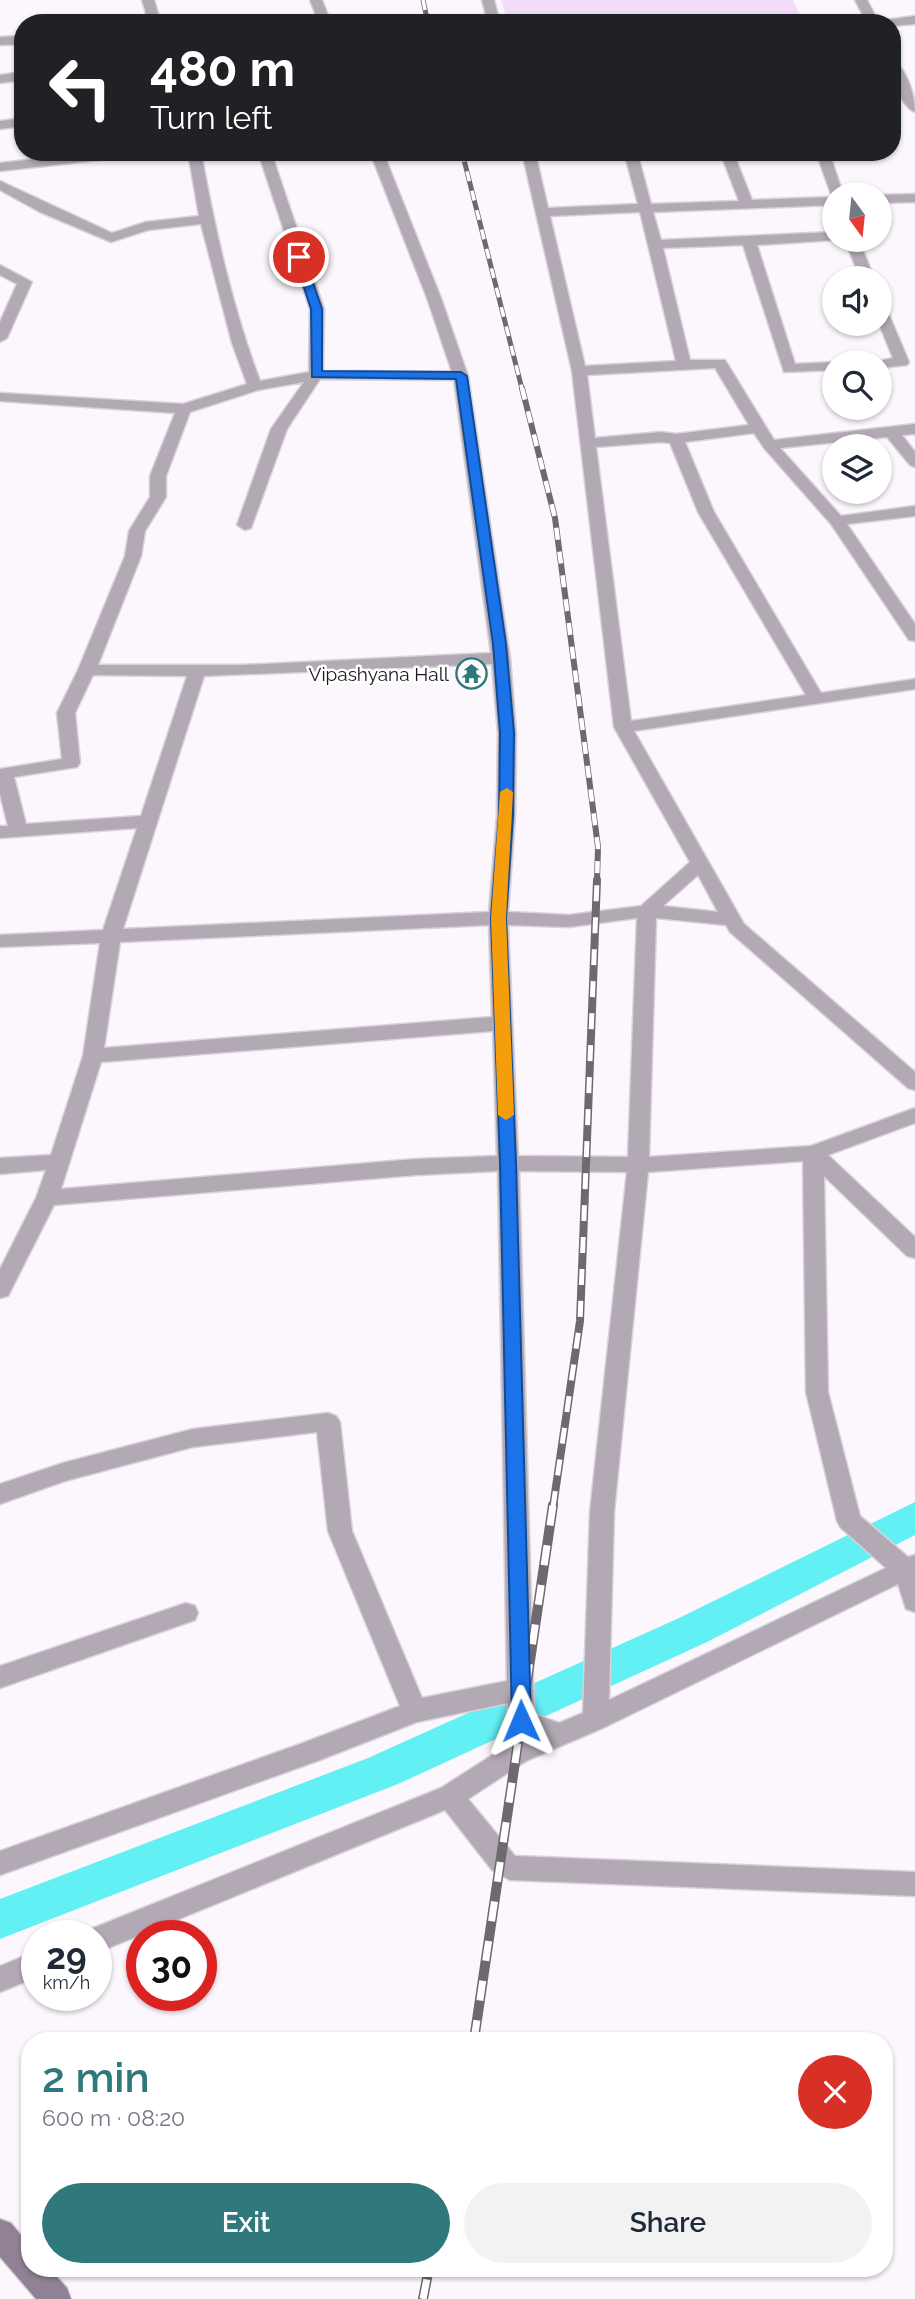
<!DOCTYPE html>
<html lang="en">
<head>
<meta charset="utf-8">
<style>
	body { margin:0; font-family:Raleway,sans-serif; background:#f2f2f3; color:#1f2937; height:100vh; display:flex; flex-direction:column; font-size:26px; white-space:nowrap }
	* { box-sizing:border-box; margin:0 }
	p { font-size:23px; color:#747a83 }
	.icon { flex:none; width:38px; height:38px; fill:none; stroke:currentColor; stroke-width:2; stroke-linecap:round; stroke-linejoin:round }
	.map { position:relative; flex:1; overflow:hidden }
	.drawer { position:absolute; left:21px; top:2032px; width:872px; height:245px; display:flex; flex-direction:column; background:#fff; border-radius:28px; box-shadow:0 2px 5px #0004 }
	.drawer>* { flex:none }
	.guide { position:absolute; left:14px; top:14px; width:887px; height:147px; border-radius:28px; box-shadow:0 2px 5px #0004; background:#202124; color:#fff; overflow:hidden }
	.needle { width:46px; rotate:165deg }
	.controls { position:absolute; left:822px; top:182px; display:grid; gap:14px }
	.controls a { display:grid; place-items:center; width:70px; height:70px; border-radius:50%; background:#fff; box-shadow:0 2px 5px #0004; font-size:35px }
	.speed { position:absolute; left:21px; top:1920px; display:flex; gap:14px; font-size:35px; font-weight:700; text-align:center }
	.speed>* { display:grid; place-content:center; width:91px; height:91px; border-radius:50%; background:#fff; box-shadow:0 2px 5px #0004; line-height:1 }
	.speed small { font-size:18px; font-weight:400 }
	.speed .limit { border:10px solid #d22; background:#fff; color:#111 }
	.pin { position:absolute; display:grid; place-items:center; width:60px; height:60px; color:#fff; margin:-30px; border:4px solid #fff; border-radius:50%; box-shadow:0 2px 7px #0007 }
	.me { position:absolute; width:77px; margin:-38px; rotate:359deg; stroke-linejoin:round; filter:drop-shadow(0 0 5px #0008) }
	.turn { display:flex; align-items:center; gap:24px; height:147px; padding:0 21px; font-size:32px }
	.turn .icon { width:91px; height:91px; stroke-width:2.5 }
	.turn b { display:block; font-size:49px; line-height:60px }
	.round { display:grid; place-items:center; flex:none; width:74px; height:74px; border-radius:37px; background:#f2f2f3 }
	.headline { display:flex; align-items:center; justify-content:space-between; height:119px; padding:0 21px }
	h1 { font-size:42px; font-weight:600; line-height:52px; color:#2f787b }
	.action { display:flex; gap:14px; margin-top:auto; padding:14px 21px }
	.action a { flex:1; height:80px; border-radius:42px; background:#2f787b; color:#fff; font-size:28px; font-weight:600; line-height:80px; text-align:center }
	.action a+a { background:#f2f2f3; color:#1f2937 }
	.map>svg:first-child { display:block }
	.green { fill:#f4dcfb }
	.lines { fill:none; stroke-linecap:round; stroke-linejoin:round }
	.canal { fill:#63f0f5; fill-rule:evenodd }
	.street-casing { stroke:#d8d3d9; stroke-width:3 }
	.secondary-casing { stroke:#d8d3d9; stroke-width:3 }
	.street { fill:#b2a9b5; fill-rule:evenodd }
	.secondary { fill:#908294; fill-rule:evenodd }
	.rail-far3-casing { stroke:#6f6871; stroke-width:5 }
	.rail-far2-casing { stroke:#6f6871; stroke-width:6 }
	.rail-far1-casing { stroke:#6f6871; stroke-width:8 }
	.rail-casing { stroke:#6f6871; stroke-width:10 }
	.rail-far3 { stroke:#fff; stroke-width:3.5; stroke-dasharray:10; stroke-linecap:butt }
	.rail-far2 { stroke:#fff; stroke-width:4.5; stroke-dasharray:12; stroke-linecap:butt }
	.rail-far1 { stroke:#fff; stroke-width:5; stroke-dasharray:16; stroke-linecap:butt }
	.rail { stroke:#fff; stroke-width:7; stroke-dasharray:20; stroke-linecap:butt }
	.route { fill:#1a73e8; stroke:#114b97; stroke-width:2 }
	.slow { fill:#f59e0b }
	.labels { text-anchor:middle; stroke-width:5; stroke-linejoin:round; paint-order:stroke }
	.poi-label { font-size:19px; fill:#1d151f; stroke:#fff; text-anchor:end }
</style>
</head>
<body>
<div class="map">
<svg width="915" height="2299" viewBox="0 0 915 2299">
	<rect width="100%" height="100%" fill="#fcf7fd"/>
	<path class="green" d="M501,0H793L804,23H508Z"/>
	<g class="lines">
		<path class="canal" d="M915,1502V1535L707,1642L398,1784L0,1939V1899L368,1758L679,1618Z"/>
		<defs>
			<path id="street" d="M142,0H154L161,23H149Z
				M310,0H322L331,23H319Z
				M482,0H494L500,23H488Z
				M855,0H867L878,21L915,16V24L892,26V23H867Z
				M23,36V44L0,45V37Z
				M892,60C907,68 915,96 915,112C899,105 892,76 892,60Z
				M23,72V80L0,83V75Z
				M23,118V126L0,129V121Z
				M98,152H141L135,156L0,171V163Z
				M188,152H201C215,230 232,306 260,381L309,372L310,309L258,152H271L324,309L323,371L452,372L427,298L370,152H383L441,298L468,376L510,658L516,733L515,816L508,912L569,915L641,906L690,862L614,727L572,371L522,152H535L548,208L638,204L624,152H637L651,204L739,201L720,152H733L752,200L832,197L816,152H829L843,194H835V205L653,212L661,240L835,232V240L757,245L795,364L835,362H838H835V370L784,372L743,245L663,248L690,360H725L774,440L915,424V434L902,435L915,452V467L910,465L887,437L780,448L841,516L915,506V516L847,524L915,624V641L909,640L831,524L764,448L754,433L685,442L714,512L821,693L915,679V689L634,731L744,924L915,1072V1090L908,1088L730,932L726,925L656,918L649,1157L811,1146L915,1108V1123L828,1155L915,1237V1258L907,1256L824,1176L828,1392L860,1516L908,1557L915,1555V1612L906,1609L898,1584L605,1727L526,1761L468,1799L515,1856L915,1872V1896L510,1880L492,1870L445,1810L96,1953V1936H84L86,1931L441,1788L508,1745L530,1735L512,1729L508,1721V1703L417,1722L320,1760L0,1875V1851L303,1743L400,1706L328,1531L317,1432L193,1447L65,1481L0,1504V1484L63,1463L193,1429L328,1413L336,1416L340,1422L352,1531L422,1698L507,1681L498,1171L416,1175L54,1205L8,1296L0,1298V1269L36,1198L46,1170L0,1174V1158L51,1155L83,1056L100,943L0,947V935L103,930L137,828L0,838V826H8L0,794V769L62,759L57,713L78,670L125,556L129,531L150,497V476L175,413L0,401V393L183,404L247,384L232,343L201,224L148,230L111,242L40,212L0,190V181L112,233L146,222L199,216ZM640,212L676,361L585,366L550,216ZM715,368L749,425L676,434L661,432L595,438L587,375ZM320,379L454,380L491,653L242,665H98L141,556L145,531L166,497V476L190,412L258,390L304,382L271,429L237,525L245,530L251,528L287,429ZM661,442L670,443L698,512L806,695L631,721L596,447ZM492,664L498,733L497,816L489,912L123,929L204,676ZM93,675L187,676L141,816L26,824L14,777L77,767L80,763L75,713ZM698,875L718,912L663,906ZM637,918L628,1157L518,1156L508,925L569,927ZM489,925L492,1017L104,1048L120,942ZM493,1031L497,1156L416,1159L61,1189L101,1062ZM803,1161L806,1392L837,1521L841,1528L886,1568L609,1700L614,1512L648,1172ZM519,1171L627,1172L590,1512L583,1713L559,1723L534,1714Z
				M915,194V202L880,203V195Z
				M845,240H859L874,278H860Z
				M0,265L32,282L7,338L0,342V322L17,284L0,275Z
				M880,306L887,310L909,362L907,365L880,368V362H874L893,358L879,324Z
				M186,1603L195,1606L198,1613L195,1620L0,1688V1666Z
				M37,1951V1977L0,1992V1966Z"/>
			<path id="secondary" d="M0,2219L11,2223L30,2246V2268H49L67,2288L71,2299H36L0,2257Z"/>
		</defs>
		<use href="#street" class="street-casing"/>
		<use href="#secondary" class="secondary-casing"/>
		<use href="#street" class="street"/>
		<use href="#secondary" class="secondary"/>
		<defs>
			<path id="rail-far3" d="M423,0L428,23
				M462,152L522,389"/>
			<path id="rail-far2" d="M522,388L555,518L598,847L597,882"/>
			<path id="rail-far1" d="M553,1507L580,1321L597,880"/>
			<path id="rail" d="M474,2040L553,1505
				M423,2299L429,2268"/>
		</defs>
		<use href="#rail-far3" class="rail-far3-casing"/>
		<use href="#rail-far2" class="rail-far2-casing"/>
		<use href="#rail-far1" class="rail-far1-casing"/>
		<use href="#rail" class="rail-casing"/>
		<use href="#rail-far3" class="rail-far3"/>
		<use href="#rail-far2" class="rail-far2"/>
		<use href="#rail-far1" class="rail-far1"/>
		<use href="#rail" class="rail"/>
	</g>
	<path class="route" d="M299,254L304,257L322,309V371L461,372L467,376L506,644L514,733L513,816L506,918L516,1163L531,1721L528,1727L521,1729L514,1727L512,1721L500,1163L491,918L499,816L500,733L493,644L456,379L312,377L311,309L294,257Z"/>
	<path class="slow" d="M507,788L513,792L506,918L514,1115L506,1120L498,1115L491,918L500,792Z"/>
	<defs>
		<symbol id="temple-ring" viewBox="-11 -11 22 22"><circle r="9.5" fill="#fff" stroke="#2f787b" stroke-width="1.5"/><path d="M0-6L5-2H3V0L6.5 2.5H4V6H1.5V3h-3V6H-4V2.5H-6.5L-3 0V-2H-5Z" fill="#2f787b"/></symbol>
	</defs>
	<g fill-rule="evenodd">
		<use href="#temple-ring" x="454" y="656" width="35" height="35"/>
	</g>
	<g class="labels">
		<g class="poi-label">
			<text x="449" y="681">Vipashyana Hall</text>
		</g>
	</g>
</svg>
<div class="controls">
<a><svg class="needle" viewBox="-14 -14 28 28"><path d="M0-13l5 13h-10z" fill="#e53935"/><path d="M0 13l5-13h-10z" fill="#747a83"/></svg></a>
<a><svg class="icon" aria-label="sound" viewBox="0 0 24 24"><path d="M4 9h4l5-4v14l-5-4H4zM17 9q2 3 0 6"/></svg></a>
<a><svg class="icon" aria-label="search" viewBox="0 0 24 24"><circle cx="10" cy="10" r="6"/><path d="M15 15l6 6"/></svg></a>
<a><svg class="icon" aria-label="layers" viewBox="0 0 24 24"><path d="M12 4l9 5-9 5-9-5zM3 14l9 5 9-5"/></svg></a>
</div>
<div class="speed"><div>29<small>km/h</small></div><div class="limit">30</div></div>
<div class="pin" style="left:299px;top:257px;background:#d93025"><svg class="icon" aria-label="arrive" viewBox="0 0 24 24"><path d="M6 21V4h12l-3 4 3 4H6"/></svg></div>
<svg class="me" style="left:521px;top:1721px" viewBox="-20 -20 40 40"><path d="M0-17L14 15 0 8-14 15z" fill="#1a73e8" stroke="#fff" stroke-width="4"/></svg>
<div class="guide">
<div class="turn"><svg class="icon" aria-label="left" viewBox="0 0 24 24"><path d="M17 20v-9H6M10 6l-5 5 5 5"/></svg><div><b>480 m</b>Turn left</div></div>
</div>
<section class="drawer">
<div class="headline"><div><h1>2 min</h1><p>600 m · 08:20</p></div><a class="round" style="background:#d93025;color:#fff"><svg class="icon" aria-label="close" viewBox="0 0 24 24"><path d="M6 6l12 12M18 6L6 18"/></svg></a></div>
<div class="action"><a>Exit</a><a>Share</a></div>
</section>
</div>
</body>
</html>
